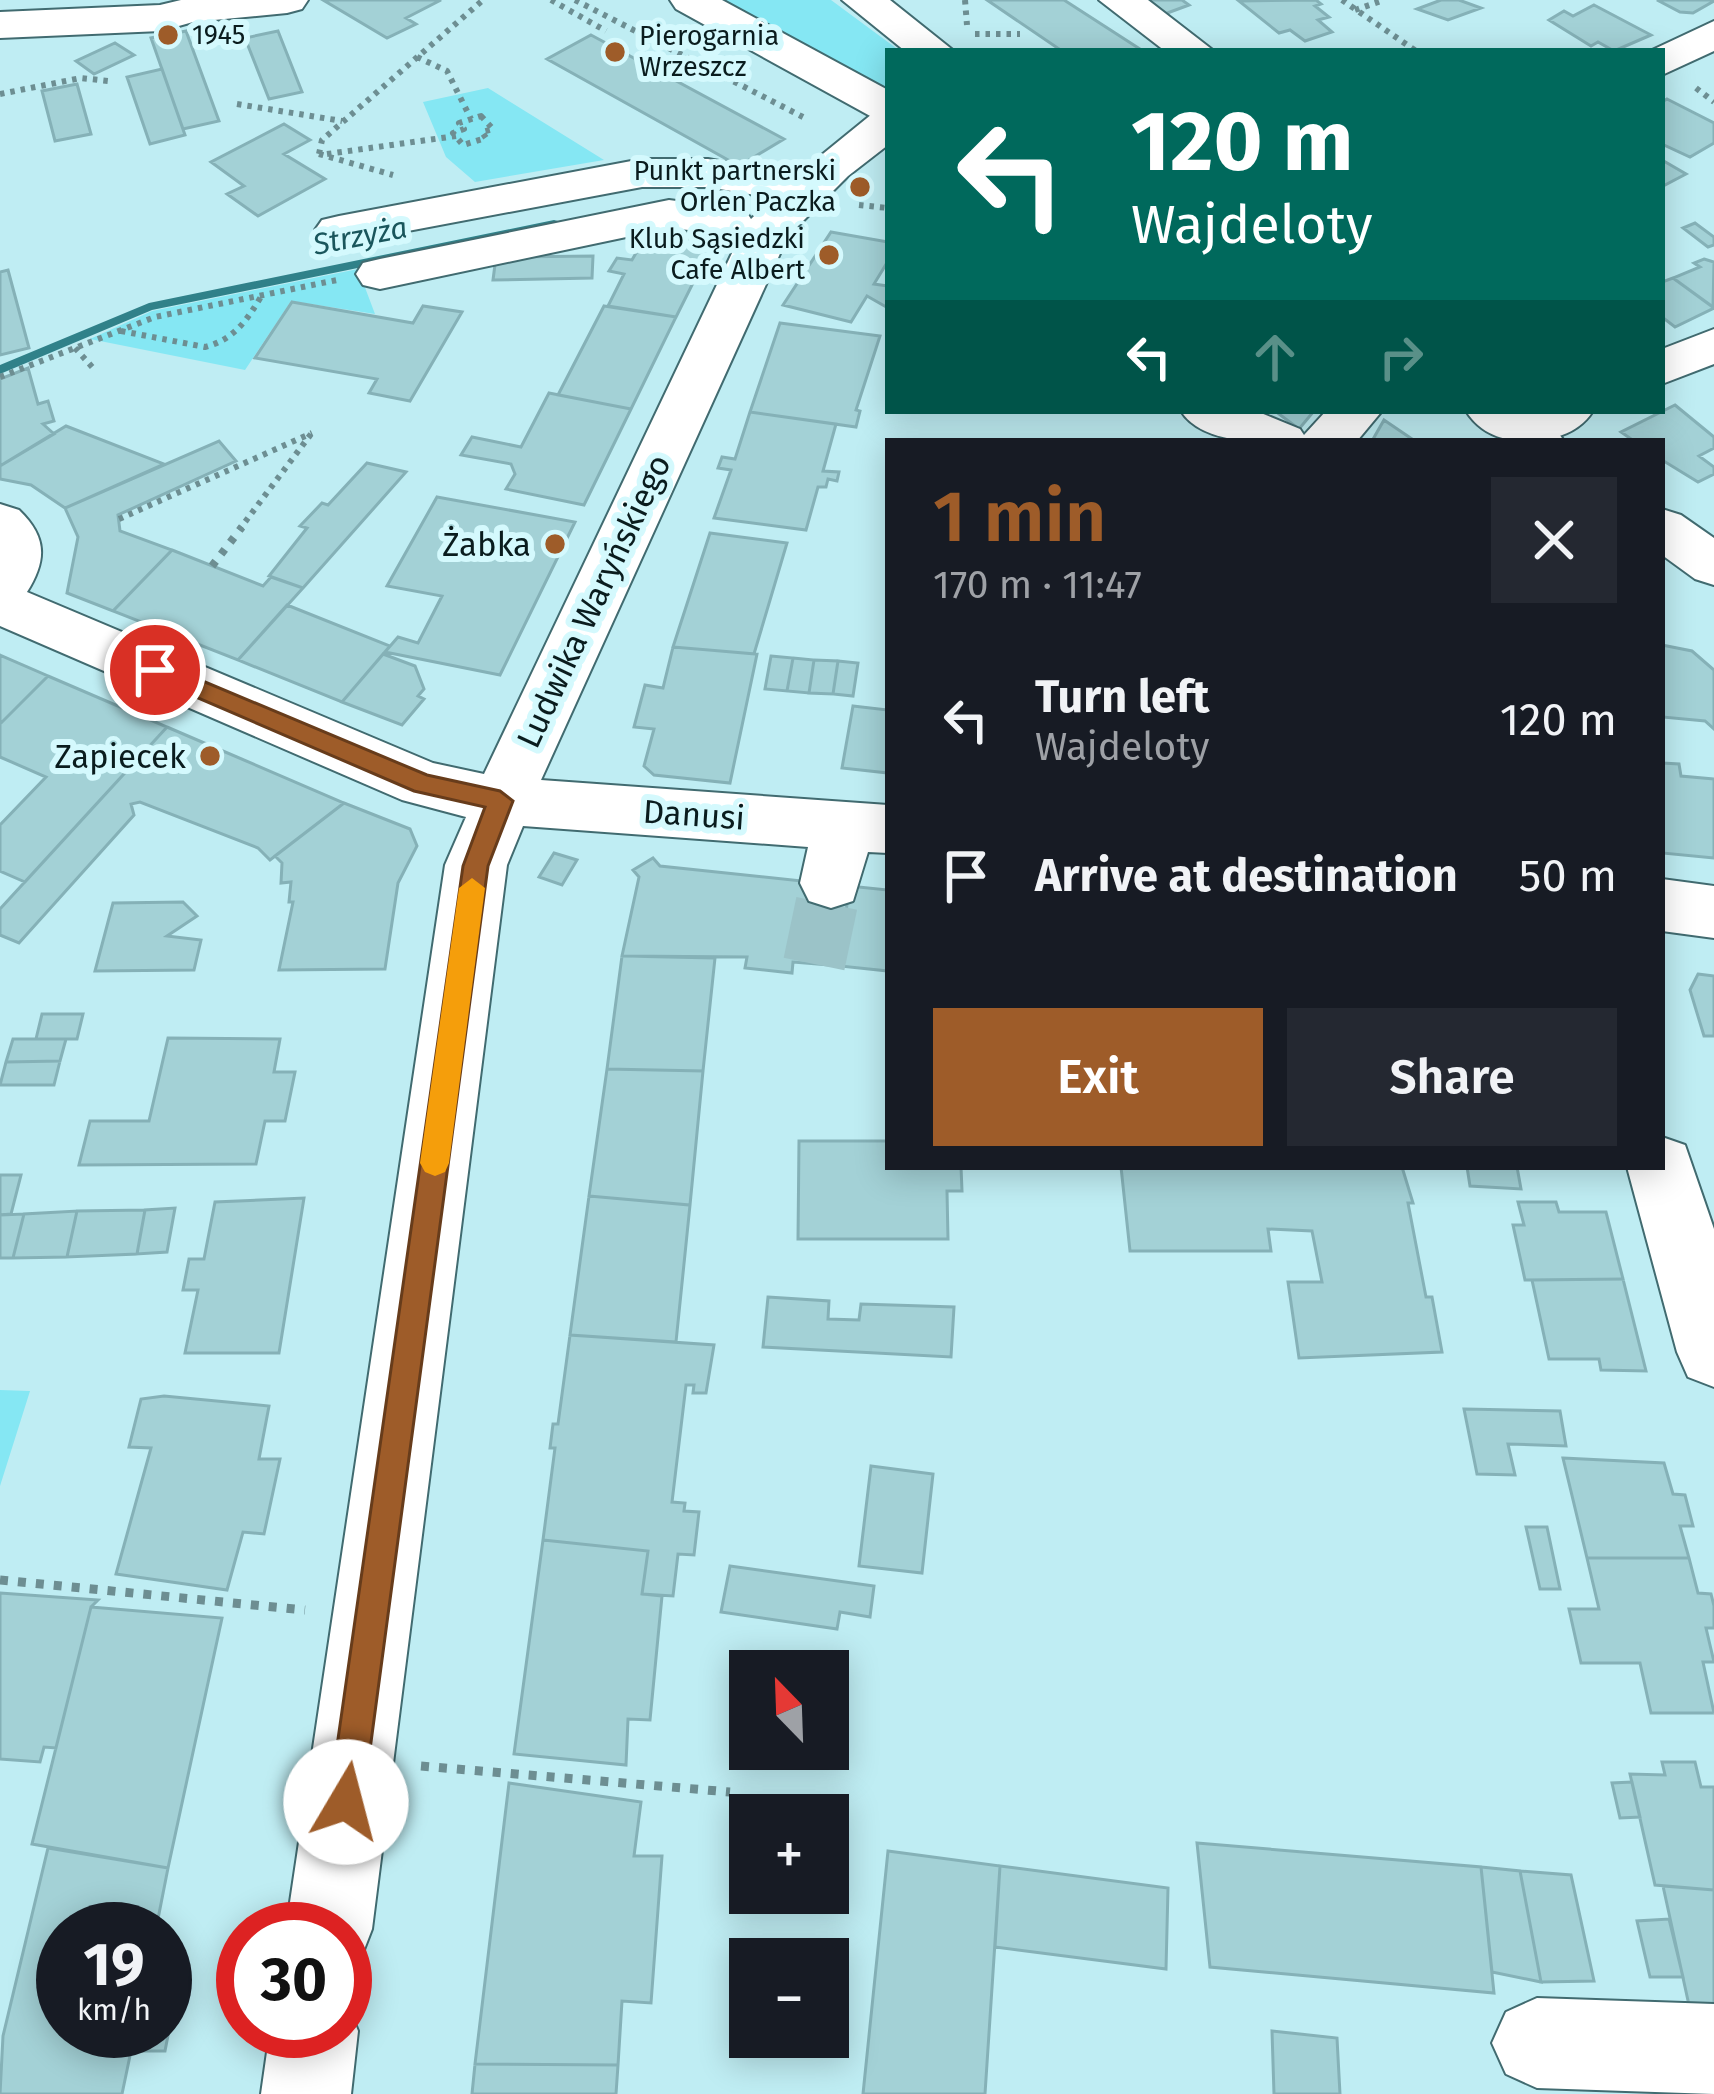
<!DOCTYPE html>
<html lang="en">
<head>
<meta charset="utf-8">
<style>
	body { margin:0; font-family:"Fira Sans",sans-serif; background:#242831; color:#f1f3f6; height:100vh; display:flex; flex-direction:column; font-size:45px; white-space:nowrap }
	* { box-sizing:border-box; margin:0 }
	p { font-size:39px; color:#9ea1a6 }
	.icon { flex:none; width:66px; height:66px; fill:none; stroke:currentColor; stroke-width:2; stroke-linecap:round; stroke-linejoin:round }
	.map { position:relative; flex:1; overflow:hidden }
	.sheet { position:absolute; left:885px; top:438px; width:780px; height:732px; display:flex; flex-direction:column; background:#171b24; border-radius:0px; box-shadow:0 6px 30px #0003 }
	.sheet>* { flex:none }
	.guide { position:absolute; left:885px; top:48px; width:780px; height:366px; border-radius:0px; box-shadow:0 6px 30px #0003; background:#00695c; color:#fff; overflow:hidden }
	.needle { width:78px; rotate:337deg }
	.tools { position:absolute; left:729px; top:1650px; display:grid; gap:24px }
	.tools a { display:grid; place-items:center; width:120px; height:120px; border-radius:0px; background:#171b24; box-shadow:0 6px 30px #0003; font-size:60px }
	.speed { position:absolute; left:36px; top:1902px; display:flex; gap:24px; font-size:60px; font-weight:700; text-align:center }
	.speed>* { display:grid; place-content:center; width:156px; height:156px; border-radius:50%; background:#171b24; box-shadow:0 6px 30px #0003; line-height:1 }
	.speed small { font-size:30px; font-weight:400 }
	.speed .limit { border:18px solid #d22; background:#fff; color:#111 }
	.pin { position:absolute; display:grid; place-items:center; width:102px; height:102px; color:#fff; margin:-51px; border:6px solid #fff; border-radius:50%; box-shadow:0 3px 12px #0007 }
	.me { position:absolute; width:132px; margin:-66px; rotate:8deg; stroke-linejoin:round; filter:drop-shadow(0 0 9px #0008) }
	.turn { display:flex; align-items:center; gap:42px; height:252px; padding:0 48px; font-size:54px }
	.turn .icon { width:156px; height:156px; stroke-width:2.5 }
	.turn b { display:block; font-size:84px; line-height:102px }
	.lanes { display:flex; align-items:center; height:114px; padding:0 48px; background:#0003; justify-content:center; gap:60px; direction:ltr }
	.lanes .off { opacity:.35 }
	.round { display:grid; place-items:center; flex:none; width:126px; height:126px; border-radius:0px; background:#242831 }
	.overview { display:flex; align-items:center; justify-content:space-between; height:204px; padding:0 48px }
	h1 { font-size:72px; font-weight:600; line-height:90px; color:#9e5c29 }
	.action { display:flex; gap:24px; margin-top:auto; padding:24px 48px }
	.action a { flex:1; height:138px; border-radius:0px; background:#9e5c29; color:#fff; font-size:48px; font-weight:600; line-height:138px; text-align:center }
	.action a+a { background:#242831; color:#f1f3f6 }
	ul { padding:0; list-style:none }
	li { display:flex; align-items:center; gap:36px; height:156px; padding:0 48px }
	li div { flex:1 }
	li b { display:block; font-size:45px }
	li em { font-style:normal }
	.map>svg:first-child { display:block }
	.green { fill:#85e7f3 }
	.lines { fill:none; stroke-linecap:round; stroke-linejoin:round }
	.stream { fill:#308189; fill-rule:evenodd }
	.building { fill:#a3d1d6; stroke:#85b1b7; stroke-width:3 }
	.minor-tunnel { stroke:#9bc3c8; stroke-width:62; stroke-dasharray:62 30; stroke-linecap:butt }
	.minor-casing { stroke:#416b70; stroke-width:4 }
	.major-casing { stroke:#416b70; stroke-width:4 }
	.path-far2 { stroke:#6d8e92; stroke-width:6; stroke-dasharray:4.5 6; stroke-linecap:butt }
	.path-far1 { stroke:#6d8e92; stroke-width:8; stroke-dasharray:6 9; stroke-linecap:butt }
	.path { stroke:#6d8e92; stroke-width:9; stroke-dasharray:8 10; stroke-linecap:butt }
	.minor { fill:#fff; fill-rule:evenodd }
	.major { fill:#fff; fill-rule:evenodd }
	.route { fill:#9e5c29; stroke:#673c1b; stroke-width:3 }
	.slow { fill:#f59e0b }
	.poi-dot { fill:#9e5c29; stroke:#d4f9fd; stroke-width:4.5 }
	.labels { text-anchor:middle; stroke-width:12; stroke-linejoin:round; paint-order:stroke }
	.far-poi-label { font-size:27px; fill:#0a1c1e; stroke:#d4f9fd; text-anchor:start }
	.far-water-label { font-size:30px; font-style:italic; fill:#1a565c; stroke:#d4f9fd }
	.poi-label { font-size:33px; fill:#0a1c1e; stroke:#d4f9fd; text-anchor:end }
	.street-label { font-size:33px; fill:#0a1c1e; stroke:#d4f9fd }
</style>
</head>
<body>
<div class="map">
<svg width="1714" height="2094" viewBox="0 0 1714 2094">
	<rect width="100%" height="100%" fill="#bfedf3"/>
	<path class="green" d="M724,0H831L900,51H888V90Z
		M488,88L604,160L475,182L446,157L423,102Z
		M358,269L375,314L291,301L245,370L90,339L152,311Z
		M0,1390L30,1391L0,1486Z"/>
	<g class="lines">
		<path class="stream" d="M742,195L748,198L746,200L656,209L650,205L656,201Z
			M554,220L558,221V227L152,310L0,374V365L149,303Z"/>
	</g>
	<path class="building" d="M323,0H441L406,18L416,24L387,38Z
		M987,0H1064L1143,51H1062Z
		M1142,0H1182L1189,5L1162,15Z
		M1316,0L1321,4L1315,6L1329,17L1318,20L1332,32L1305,41L1290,30L1279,33L1239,1Z
		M1441,0H1459L1481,8L1448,20L1417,9Z
		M1657,0H1714V1L1693,13L1680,12Z
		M1594,5L1651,35L1614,51L1598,42L1591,46L1549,20L1564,11L1573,16Z
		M186,31L219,121L183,129L151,38Z
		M278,31L302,92L269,99L245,38Z
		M591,35L784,139L739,166L547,59Z
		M115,43L134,55L94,74L76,61Z
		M162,69L185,135L150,144L127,77Z
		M77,84L91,134L55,141L42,91Z
		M1667,99L1714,123V143L1690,157L1662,144V102Z
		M284,124L310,140L284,154L325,179L258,216L227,194L244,186L211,162Z
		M1662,160L1686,174L1663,186Z
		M1695,223L1714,237V245L1708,247L1683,228Z
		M651,227L716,237L676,317L608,306L624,274L609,271L617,258L632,260Z
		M831,232L888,242V261L874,284L888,286V308L867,296L851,322L783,305Z
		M593,256L592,278L493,280L496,257Z
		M1704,259L1714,262L1713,307L1673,278L1700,267L1694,263Z
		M8,270L29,348L0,355V272Z
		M1673,278L1714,308L1675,327L1662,317V282Z
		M292,302L413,323L423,306L462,312L410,401L369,393L377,379L255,358Z
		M604,306L676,317L631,409L558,395Z
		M780,323L880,336L856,410L860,411L856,427L750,412Z
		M28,368L38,404L48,401L54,421L43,424L54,434L0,466V379Z
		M549,393L631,409L584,505L506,489L515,474L511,464L461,455L472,437L521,447Z
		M1675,405L1714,437V448L1699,456L1714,467V474L1698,482L1662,460V441H1634L1621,432Z
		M1275,411H1314L1299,429Z
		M750,412L836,424L823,471L839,472L837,481L828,479L826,487H818L806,530L714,518L731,470L718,468L722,457L735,459Z
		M1384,420L1415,441H1372Z
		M66,426L164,464L65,508L31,485L0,479V466Z
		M219,441L236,461L118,515L120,531L172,550L113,611L67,593L78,537L65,508Z
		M367,463L406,472L303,588L269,576L307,528L300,526L322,503L328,505Z
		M437,497L575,522L500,675L385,652L398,637L418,643L442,596L387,586Z
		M710,533L787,543L754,654L673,647Z
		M172,550L263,586L271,577L303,588L238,660L113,611Z
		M287,605L390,646L342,702L238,660Z
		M1662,645L1692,651L1714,670V729L1705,721L1662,717Z
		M673,647L757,654L730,783L654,775L644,766L654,729L634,727L645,685L663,688Z
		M383,654L415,666L424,689L418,696L424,699L402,725L342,702Z
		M0,655L48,676L0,724Z
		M771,656L793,658L787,691L765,689Z
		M793,658L814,660L809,693L787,691Z
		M814,660L838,661L833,694L809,693Z
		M838,661L858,663L853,696L833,694Z
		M48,676L167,727L25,882L0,871V825L46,777L0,757V724Z
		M853,706L888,710V773L842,768Z
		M167,727L344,803L270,860L258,848L140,802L131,804L134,815L19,943L0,935V909Z
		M1662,763L1679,764L1681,776L1714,779V858L1662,853Z
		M344,803L410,829L417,846L398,883L385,969L279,970L293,902H289L291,882L281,883L282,863L275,856Z
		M554,853L577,860L562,885L539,877Z
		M653,858L660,866L849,886L840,966L793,962L792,973L745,968L747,957L622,956L639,877L633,870Z
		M849,886L888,890V971L840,966Z
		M183,902L197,916L167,936L201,940L194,970L95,971L113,903Z
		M622,956L715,958L703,1071L607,1069Z
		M1698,974L1714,976V1036H1704L1690,990Z
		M42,1014H83L77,1039H36Z
		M168,1038L280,1039L274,1072H295L285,1121H265L256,1164L79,1165L90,1121H149Z
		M13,1039H66L60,1061L6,1062Z
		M60,1061L54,1085H0L6,1062Z
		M607,1069L703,1071L690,1205L589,1196Z
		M799,1141H888V1167H961L962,1191H947L948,1239H798Z
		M1121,1167H1402L1413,1203H1408L1426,1297H1432L1442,1352L1299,1358L1288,1282H1322L1312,1231L1268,1229L1271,1251H1130Z
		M1467,1167H1517L1521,1189L1470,1186Z
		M0,1175H21L11,1214L0,1215Z
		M589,1196L690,1205L676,1342L570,1335Z
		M304,1198L279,1353H185L198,1290H183L189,1259H204L215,1202Z
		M1518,1202H1556L1559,1212H1606L1623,1279L1525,1280L1513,1225H1524Z
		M175,1208L167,1252L137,1254L145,1210Z
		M145,1210L137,1254L67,1257L77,1211Z
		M77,1211L67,1257L13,1258L24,1214Z
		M24,1214L13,1258H0V1215Z
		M1623,1279L1646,1371L1601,1370L1599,1359H1549L1532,1280Z
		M768,1297L829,1301L828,1319L859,1320L861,1304L954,1307L951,1357L763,1347Z
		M570,1335L714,1345L706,1393H693L694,1385H686L672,1502L685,1503L684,1511L699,1512L694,1555L678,1554L673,1596L642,1594L648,1551L543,1540L555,1448H550L553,1424H558Z
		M164,1396L269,1406L259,1459H280L264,1534L243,1532L227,1590L116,1574L151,1448L129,1447L141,1399Z
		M1464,1409L1560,1411L1566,1446L1508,1444L1515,1475L1477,1474Z
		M1563,1458L1664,1463L1673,1494L1685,1495L1693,1526H1680L1689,1558H1587Z
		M871,1466L933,1474L922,1573L859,1566Z
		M1526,1527H1547L1560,1589H1540Z
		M543,1540L648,1551L642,1594L662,1596L650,1720L628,1719L626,1765L514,1754Z
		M1587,1558H1689L1698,1593L1711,1594L1714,1606V1628H1706L1714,1662H1703L1714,1713H1651L1640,1663H1581L1569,1609H1599Z
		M730,1566L874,1586L870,1617L840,1612L837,1629L721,1612Z
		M0,1593L98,1600L91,1607L56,1748L44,1747L40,1762L0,1759Z
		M91,1607L222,1618L168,1868L32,1844Z
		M1662,1762H1695L1701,1787H1714V1890L1655,1885L1630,1774L1665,1775Z
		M1632,1782L1640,1817L1620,1818L1612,1783Z
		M509,1783L641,1802L634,1856H662L651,2003L622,2001L618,2065L475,2064Z
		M1197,1843L1481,1867L1494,1993L1210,1967Z
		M48,1848L168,1868L156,1929H63V2031H165V1956L183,1957L165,2051H131L122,2094H0L3,2036Z
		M888,1851L1000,1866L985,2094H863Z
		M1000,1866L1168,1888L1166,1969L995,1947Z
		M1481,1867L1520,1871L1541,1982L1492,1972Z
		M1520,1871L1571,1875L1594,1981L1541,1982Z
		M1663,1886L1714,1890V2018L1692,2019Z
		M1669,1919L1683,1977H1650L1637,1921Z
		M1272,2031L1337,2038L1340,2094H1274Z
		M475,2064L618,2065L616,2094H472Z"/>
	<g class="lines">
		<path class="minor-tunnel" d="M814,964L831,883"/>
		<defs>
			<path id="minor" d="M181,0H308L302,9L287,13L193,22L161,31L0,38V12L160,5Z
				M1099,0H1148L1214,51H1165Z
				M1714,21V51L1662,75V51H1650Z
				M888,110V145L848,176L788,236L541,780L888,805V853L868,852L853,901L831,908L809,901L800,883L808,847L523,826L507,865L372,1929L360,1960L345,1966V1929H286L445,865L466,817L402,800L0,626V504L19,510C47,537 47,560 27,592L433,763L484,774L743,230L728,234L669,228L380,289L363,285L356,274L363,263L380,259L669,200L745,210L751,219L773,198L708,187H642L339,244L322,240L315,230L322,220L339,216L642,159H708L797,175L872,114Z
				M1714,329V364L1662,384V349Z
				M1181,411H1256L1300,429L1304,435L1326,411H1382L1357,441C1310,441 1208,455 1181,411Z
				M1524,411H1593C1573,442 1537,441 1505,441L1499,432L1507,420Z
				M1662,879L1714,886V938L1662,931Z
				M1662,1137L1685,1145L1714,1229V1387L1688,1377L1677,1352L1627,1167H1662Z
				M1537,1998L1714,2004V2094L1537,2088L1506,2074L1492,2043L1506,2012Z
				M345,1999L358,2031L351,2094H261L270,2031H345Z"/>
			<path id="major" d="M670,0H722L888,90V121L872,117L676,9Z
				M842,0H890L954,51H905Z
				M1466,411C1504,411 1542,405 1564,441C1526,441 1489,447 1466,411Z
				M1662,509L1681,515L1714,538V585L1695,579L1662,555Z"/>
		</defs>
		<use href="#minor" class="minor-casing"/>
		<use href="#major" class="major-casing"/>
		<path class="path-far2" d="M551,0L606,31
			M575,0L803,117
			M965,0L967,25
			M1342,0L1416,51
			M1355,10L1384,0
			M975,34H1020
			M417,57L447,71L471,119
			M1696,88L1714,102
			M0,94L81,78L108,81
			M237,104L342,121
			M481,116L493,129L482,132L486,138L463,145L453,133L464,129L459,123Z
			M319,154L393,175
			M319,154L322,140L483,0
			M327,154L456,136
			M859,205L888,208
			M121,331L205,347C235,339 247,320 262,295
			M75,348L94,369
			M0,377L155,317L337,280
			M119,519L312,433
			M239,530L311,434"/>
		<path class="path-far1" d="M212,566L242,527"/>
		<path class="path" d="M0,1580L305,1610
			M421,1766L730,1792"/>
		<use href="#minor" class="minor"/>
		<use href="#major" class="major"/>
	</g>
	<path class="route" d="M155,661L427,775L500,791L513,801L488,866L363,1802L358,1815L346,1820L334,1815L329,1802L463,866L485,807L414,791L147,676V664Z"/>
	<path class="slow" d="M472,878L485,888L449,1163L445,1172L435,1176L425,1172L420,1163L459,888Z"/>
	<g class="poi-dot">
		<circle cx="168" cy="35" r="12"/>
		<circle cx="615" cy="52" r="12"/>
		<circle cx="860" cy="187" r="12"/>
		<circle cx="829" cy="255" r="12"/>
		<circle cx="555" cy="544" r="12"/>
		<circle cx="210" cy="756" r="12"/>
	</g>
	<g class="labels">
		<g class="far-poi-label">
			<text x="192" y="44">1945</text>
			<text x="639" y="45">Pierogarnia<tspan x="639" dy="31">Wrzeszcz</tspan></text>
			<text x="836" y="180" text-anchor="end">Punkt partnerski<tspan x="836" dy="31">Orlen Paczka</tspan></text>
			<text x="805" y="248" text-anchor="end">Klub Sąsiedzki<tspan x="805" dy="31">Cafe Albert</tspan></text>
		</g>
		<g class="far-water-label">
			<text transform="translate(360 236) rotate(-11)" y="10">Strzyża</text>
		</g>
		<g class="poi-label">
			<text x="531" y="556">Żabka</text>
			<text x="186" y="768">Zapiecek</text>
		</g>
		<g class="street-label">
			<text transform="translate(593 601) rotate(-65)" y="12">Ludwika Waryńskiego</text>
			<text transform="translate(694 814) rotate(4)" y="12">Danusi</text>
		</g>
	</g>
</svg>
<div class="tools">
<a><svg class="needle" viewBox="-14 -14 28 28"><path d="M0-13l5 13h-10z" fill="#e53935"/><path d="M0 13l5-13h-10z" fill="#9ea1a6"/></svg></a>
<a>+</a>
<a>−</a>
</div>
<div class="speed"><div>19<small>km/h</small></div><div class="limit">30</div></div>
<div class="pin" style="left:155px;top:670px;background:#d93025"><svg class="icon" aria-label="arrive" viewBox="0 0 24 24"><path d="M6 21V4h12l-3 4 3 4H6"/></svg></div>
<svg class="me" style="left:346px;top:1802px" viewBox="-20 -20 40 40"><circle r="19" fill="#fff"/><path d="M0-13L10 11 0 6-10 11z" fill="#9e5c29"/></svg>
<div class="guide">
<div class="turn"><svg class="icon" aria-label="left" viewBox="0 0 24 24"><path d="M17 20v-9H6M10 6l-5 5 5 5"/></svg><div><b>120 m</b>Wajdeloty</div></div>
<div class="lanes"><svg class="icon" aria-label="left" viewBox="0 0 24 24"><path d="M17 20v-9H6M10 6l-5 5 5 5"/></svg><svg class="icon off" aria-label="ahead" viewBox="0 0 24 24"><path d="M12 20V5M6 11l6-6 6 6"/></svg><svg class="icon off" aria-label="right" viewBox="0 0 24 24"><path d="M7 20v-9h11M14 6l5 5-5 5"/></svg></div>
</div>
<section class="sheet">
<div class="overview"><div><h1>1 min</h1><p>170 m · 11:47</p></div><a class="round"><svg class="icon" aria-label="close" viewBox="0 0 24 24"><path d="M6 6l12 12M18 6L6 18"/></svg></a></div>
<ul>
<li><svg class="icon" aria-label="left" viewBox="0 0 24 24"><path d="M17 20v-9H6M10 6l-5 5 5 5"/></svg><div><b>Turn left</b><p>Wajdeloty</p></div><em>120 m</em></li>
<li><svg class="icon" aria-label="arrive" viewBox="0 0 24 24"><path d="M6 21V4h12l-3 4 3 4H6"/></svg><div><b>Arrive at destination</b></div><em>50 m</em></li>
</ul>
<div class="action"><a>Exit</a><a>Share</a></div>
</section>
</div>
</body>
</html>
